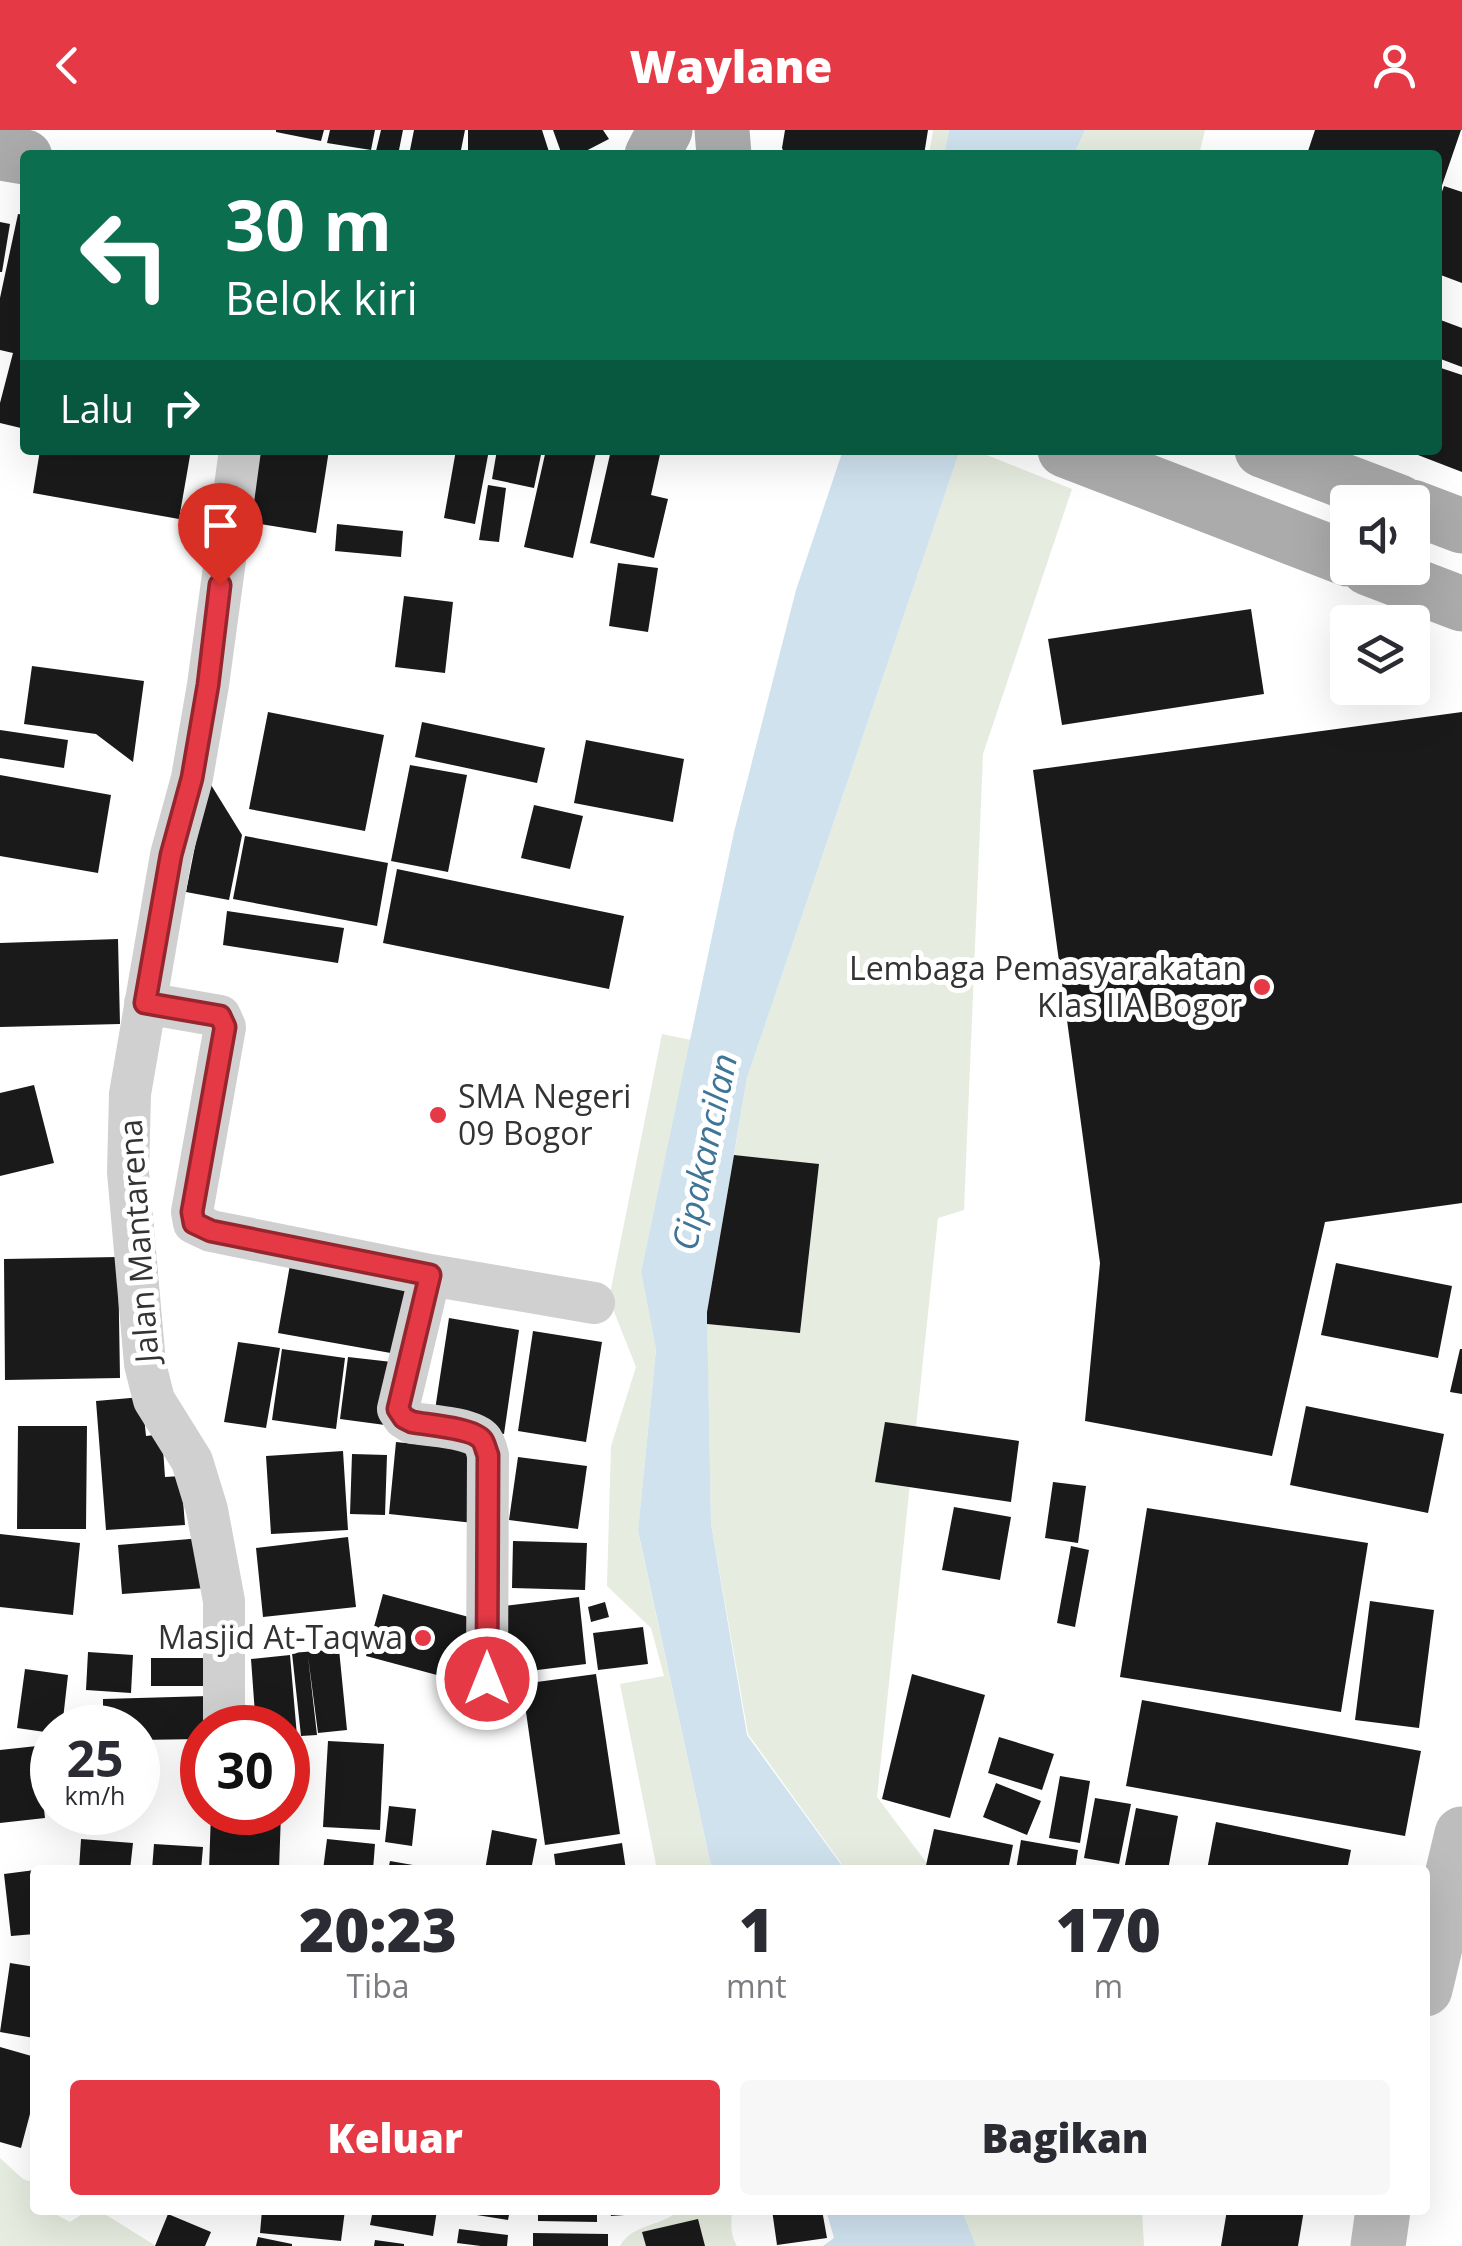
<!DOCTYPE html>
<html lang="id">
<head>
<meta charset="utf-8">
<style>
	body { margin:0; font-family:"Open Sans",sans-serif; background:#f7f7f7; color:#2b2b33; height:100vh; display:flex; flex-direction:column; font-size:38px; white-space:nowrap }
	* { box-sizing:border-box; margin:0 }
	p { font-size:32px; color:#7c7c81 }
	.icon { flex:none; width:55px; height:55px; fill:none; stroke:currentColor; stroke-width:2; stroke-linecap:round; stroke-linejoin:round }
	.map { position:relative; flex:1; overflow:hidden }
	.drawer { position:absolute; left:30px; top:1735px; width:1400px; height:350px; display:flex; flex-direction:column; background:#fff; border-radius:10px; box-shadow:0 10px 40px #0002 }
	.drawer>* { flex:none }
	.hud { position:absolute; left:20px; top:20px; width:1422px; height:305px; border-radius:10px; box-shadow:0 10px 40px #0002; background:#0b6e4f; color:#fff; overflow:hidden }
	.buttons { position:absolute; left:1330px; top:355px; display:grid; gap:20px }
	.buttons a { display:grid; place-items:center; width:100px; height:100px; border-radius:10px; background:#fff; box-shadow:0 10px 40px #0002; font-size:50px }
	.speed { position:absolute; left:30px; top:1575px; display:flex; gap:20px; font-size:50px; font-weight:700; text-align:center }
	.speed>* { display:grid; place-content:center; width:130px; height:130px; border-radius:50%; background:#fff; box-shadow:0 10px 40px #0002; line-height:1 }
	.speed small { font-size:25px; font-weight:400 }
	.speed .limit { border:15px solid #d22; background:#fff; color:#111 }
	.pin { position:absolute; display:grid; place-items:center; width:85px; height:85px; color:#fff; margin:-102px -42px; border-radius:50% 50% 50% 0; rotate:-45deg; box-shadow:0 0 10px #0007 }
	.pin .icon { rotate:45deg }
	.me { position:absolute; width:110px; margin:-55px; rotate:0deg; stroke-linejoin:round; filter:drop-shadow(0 0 8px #0008) }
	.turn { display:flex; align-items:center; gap:35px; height:210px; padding:0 40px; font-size:45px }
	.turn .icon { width:130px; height:130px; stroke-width:2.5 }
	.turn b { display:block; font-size:70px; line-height:85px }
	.then { display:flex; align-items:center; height:95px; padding:0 40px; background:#0003; gap:20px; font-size:38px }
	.eta { display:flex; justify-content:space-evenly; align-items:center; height:170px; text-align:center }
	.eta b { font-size:60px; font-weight:800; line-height:70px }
	.action { display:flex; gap:20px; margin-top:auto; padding:20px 40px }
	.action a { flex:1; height:115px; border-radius:10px; background:#e63946; color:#fff; font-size:40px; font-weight:800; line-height:115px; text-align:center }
	.action a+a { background:#f7f7f7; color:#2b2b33 }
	header { display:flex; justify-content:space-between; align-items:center; height:130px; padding:0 40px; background:#e63946; color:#fff; font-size:45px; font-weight:800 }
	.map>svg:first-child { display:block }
	.green { fill:#e6ecdf }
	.water { fill:#cfe2ee }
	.building { fill:#1a1a1a }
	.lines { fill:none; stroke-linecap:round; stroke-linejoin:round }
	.street { stroke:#d0d0d0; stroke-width:42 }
	.secondary { stroke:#bdbdbd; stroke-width:55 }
	.primary { stroke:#ababab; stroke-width:55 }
	.route-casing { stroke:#96252e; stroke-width:25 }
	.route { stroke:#e63946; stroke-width:18 }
	.poi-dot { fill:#e63946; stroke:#fff; stroke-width:4 }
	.labels { text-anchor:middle; stroke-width:10; stroke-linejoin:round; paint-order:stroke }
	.poi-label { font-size:32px; fill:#333; stroke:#fff; text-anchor:end }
	.street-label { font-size:32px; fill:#333; stroke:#fff }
	.water-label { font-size:35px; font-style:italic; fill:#3f7597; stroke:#fff }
</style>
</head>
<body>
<header><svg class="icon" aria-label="back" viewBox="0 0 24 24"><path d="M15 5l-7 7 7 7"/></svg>Waylane<svg class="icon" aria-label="person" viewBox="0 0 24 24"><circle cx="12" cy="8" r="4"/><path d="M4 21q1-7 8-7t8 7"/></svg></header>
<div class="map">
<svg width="1462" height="2116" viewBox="0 0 1462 2116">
	<rect width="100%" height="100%" fill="#fff"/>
	<path class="green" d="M933,0H949L944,25H929Z
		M1085,0H1205L1199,25H1074Z
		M960,320H974L1072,359L983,624L964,1080L938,1088L877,1667L932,1740H846L748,1604L711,1393L707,1194L800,1203L819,1035L734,1025L747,948Z
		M662,904L691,910L641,1142L656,1218L638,1402L712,1740H657L620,1554L664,1546L651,1498L607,1456L611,1316L636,1237L609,1169Z
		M0,2028L23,2049L35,2053V2080H52L55,2084L70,2092L84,2083L100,2081L156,2116H0Z
		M679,2080H732C731,2094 730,2104 737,2116H620C633,2093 662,2097 679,2080Z
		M962,2080H1142L1144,2116H976Z"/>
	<path class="water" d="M949,0H1085L1074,25H944Z
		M843,320H960L747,948L707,1182L711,1393L747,1605L845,1740H712L638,1401L656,1219L641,1142L734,702L796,460Z
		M826,2080H962L976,2116H823L834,2108Z"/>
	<path class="building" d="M276,0H324L321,11L276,2Z
		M330,0H375L371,20L327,13Z
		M381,0H403L398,25L376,21Z
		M414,0H465L460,25H409Z
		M468,0H542L550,25H468Z
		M553,0H603L609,9L578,25H562Z
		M785,0H928L924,25H785L782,18Z
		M1315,0H1461L1438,67V25H1320L1308,21Z
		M1444,56L1462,62V153L1438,144V73Z
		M18,84L25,85V299L0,293V273L13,223L0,220V168Z
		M0,92L10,94L2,142H0Z
		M1438,189L1462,198V237L1438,228Z
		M1438,237L1462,245V342L1405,320H1438Z
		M40,320H191L179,389L33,363Z
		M253,320H329L316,403L241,391Z
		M456,320H489L475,394L444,388Z
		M497,320H542L534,358L492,349Z
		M546,320H582L596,323L573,428L524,417Z
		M611,320H661L651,365L668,369L654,428L590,413Z
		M488,355L506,358L499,412L479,410Z
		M337,394L403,401L401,427L335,421Z
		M618,433L658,438L648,502L609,496Z
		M404,466L453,472L445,543L395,537Z
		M1251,479L1264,564L1062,595L1048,509Z
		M32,536L144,551L133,632L96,604L24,594Z
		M268,582L384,605L365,701L249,679Z
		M1462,582V1073L1325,1092L1272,1326L1085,1291L1100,1133L1033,640Z
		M422,592L545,618L537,653L415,627Z
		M0,600L68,610L64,638L0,628Z
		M586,610L684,629L673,692L574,673Z
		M410,635L467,645L448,742L391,731Z
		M0,645L111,665L98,743L0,726Z
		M208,650L242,705L229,770L186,762Z
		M534,675L583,686L570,739L521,728Z
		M245,706L388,733L377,796L233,769Z
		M397,739L624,786L609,859L383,813Z
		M227,781L344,798L338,833L223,815Z
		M118,809L120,894L0,897V813Z
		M34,955L54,1033L0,1046V963Z
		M734,1025L819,1034L800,1203L707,1194V1182Z
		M118,1127L120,1248L5,1250L4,1129Z
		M291,1129L415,1151L402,1225L278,1203Z
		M1336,1133L1452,1156L1438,1228L1321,1205Z
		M449,1188L519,1200L504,1304L433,1293Z
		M533,1201L602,1212L586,1312L518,1301Z
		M238,1212L280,1218L266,1298L224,1292Z
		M282,1219L345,1228L336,1299L272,1290Z
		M1460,1219H1462V1264L1450,1262Z
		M348,1227L392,1232L385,1295L340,1289Z
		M142,1267L146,1306L162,1304L165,1347L181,1346L185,1395L106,1400L96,1271Z
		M1306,1276L1444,1304L1428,1383L1290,1355Z
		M885,1292L1019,1311L1011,1372L875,1352Z
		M18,1296H87L86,1399H17Z
		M396,1312L481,1321L474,1393L389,1384Z
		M343,1321L348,1400L271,1404L266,1326Z
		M352,1324L387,1325L385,1385L350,1384Z
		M518,1327L587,1336L578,1399L509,1390Z
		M1053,1352L1086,1356L1078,1413L1045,1408Z
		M954,1377L1011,1387L1000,1450L942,1440Z
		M1147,1378L1368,1413L1341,1582L1120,1547Z
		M0,1404L80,1413L73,1485L0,1477Z
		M348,1407L356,1477L263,1487L256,1418Z
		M202,1408L206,1458L122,1464L118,1415Z
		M513,1411L587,1413L585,1460L512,1458Z
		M1071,1416L1089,1420L1075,1497L1057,1493Z
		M383,1464L480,1490L463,1552L366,1526Z
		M579,1467L586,1534L513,1543L504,1476Z
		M1370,1471L1434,1480L1419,1598L1355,1590Z
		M605,1472L609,1487L591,1492L588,1477Z
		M643,1497L648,1534L598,1540L593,1503Z
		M339,1519L347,1600L318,1603L308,1526L317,1605L301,1606L292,1523Z
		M88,1522L133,1525L131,1563L86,1560Z
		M290,1525L297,1606L288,1607V1598H256L251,1529Z
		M151,1528H215V1556H151Z
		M25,1539L68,1545L62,1598H52V1603L17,1598Z
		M596,1544L620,1704L545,1715L522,1554Z
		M912,1544L985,1565L950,1688L882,1669Z
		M209,1566L210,1598H202V1609L138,1610V1598H103V1569Z
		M1142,1570L1421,1621L1405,1706L1126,1656Z
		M999,1607L1054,1624L1042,1660L988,1643Z
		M328,1611L384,1614L380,1700L323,1697Z
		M37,1616L45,1688L0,1693V1620Z
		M1060,1646L1090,1651L1080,1713L1049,1708Z
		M996,1653L1041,1671L1027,1705L983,1687Z
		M1095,1668L1131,1674L1119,1734L1084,1728Z
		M389,1676L416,1679L412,1716L385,1712Z
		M1136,1678L1178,1686L1168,1740H1124Z
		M59,1682H134V1687L60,1692Z
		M211,1682L281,1683L279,1740H209Z
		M1216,1692L1351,1720L1347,1740H1207Z
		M934,1699L1013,1715L1008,1740H925Z
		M492,1700L537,1709L531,1740H485Z
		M81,1709L133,1713L130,1740H79Z
		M327,1709L375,1714L373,1740H323Z
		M1021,1710L1078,1720L1075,1740H1016Z
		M622,1713L626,1740H556L554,1724Z
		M154,1714L203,1717L201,1740H152Z
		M390,1731L430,1738L429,1740H388Z
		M35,1740V1804L11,1806L4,1744Z
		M10,1833L35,1837L34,1908L0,1902Z
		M0,1917L35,1927V1965L21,2018L0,2012Z
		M262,2080H345L341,2111L260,2103Z
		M373,2080H437L433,2106L370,2095Z
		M458,2080H510L508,2090L458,2082Z
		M538,2080H597V2092L538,2091Z
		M610,2080H638V2084L611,2086Z
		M772,2080H822L827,2108L777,2115Z
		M1227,2080H1304L1298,2116H1221Z
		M168,2084L211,2102L205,2116H155Z
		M698,2089L705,2116H646L642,2102Z
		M459,2099L508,2105L507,2116H481L457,2113Z
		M533,2103L608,2104V2116H533Z
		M258,2107L292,2114V2116H256Z
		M375,2110L404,2114V2116H374Z"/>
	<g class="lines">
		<path class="street" d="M145,873L220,886L225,897L192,1082L194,1093L211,1101L430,1145L594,1173
			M430,1145L398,1279L404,1288L412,1293C427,1295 473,1298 482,1310C485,1313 487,1321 488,1325L487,1549
			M224,1598V1471L207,1380L192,1331L154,1270L145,1234L128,1042L130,964L171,725L192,648L208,555L240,320"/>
		<path class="secondary" d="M1425,1859L1462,1704
			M1378,2116L1383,2080"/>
		<path class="primary" d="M722,0L724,25
			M0,23L25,27
			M652,25L665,0
			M1065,320L1348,429
			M1262,320L1399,372
			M1412,377L1462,396
			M1368,438L1462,474"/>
	</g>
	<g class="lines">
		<defs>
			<path id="route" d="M220,455L208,555L192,648L171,725L145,873L220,886L225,897L192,1082L194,1093L211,1101L430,1145L398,1279L404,1288L412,1292C427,1295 473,1298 482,1310C485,1314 486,1321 488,1325L487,1549"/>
		</defs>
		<use href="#route" class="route-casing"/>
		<use href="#route" class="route"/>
	</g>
	<g class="poi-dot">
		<circle cx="1262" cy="857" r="10"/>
		<circle cx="438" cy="985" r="10"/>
		<circle cx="423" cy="1508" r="10"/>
	</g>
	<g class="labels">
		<g class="poi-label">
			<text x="1242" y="850">Lembaga Pemasyarakatan<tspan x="1242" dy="37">Klas IIA Bogor</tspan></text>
			<text x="458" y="978" text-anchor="start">SMA Negeri<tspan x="458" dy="37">09 Bogor</tspan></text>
			<text x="403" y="1519">Masjid At-Taqwa</text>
		</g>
		<g class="street-label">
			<text transform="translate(139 1111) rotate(-94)" y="11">Jalan Mantarena</text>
		</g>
		<g class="water-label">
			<text transform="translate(705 1022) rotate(-78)" y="12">Cipakancilan</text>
		</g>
	</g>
</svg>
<div class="buttons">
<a><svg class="icon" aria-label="sound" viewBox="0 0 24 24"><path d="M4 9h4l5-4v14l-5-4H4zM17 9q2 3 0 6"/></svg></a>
<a><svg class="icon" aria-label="layers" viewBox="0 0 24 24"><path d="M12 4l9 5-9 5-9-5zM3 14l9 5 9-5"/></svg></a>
</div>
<div class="speed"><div>25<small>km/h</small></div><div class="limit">30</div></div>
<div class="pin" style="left:220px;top:455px;background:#d93025"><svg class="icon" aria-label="arrive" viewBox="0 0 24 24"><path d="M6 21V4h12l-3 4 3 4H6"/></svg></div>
<svg class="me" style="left:487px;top:1549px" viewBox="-20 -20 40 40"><circle r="17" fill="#e63946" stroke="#fff" stroke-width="3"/><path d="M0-11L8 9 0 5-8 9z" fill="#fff"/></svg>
<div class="hud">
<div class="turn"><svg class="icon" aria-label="left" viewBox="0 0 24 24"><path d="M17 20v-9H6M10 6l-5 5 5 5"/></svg><div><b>30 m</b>Belok kiri</div></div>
<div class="then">Lalu<svg class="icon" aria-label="right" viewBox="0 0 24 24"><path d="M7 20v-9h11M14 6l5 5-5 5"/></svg></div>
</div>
<section class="drawer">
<div class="eta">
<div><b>20:23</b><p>Tiba</p></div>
<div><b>1</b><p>mnt</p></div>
<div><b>170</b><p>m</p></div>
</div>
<div class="action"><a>Keluar</a><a>Bagikan</a></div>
</section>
</div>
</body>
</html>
